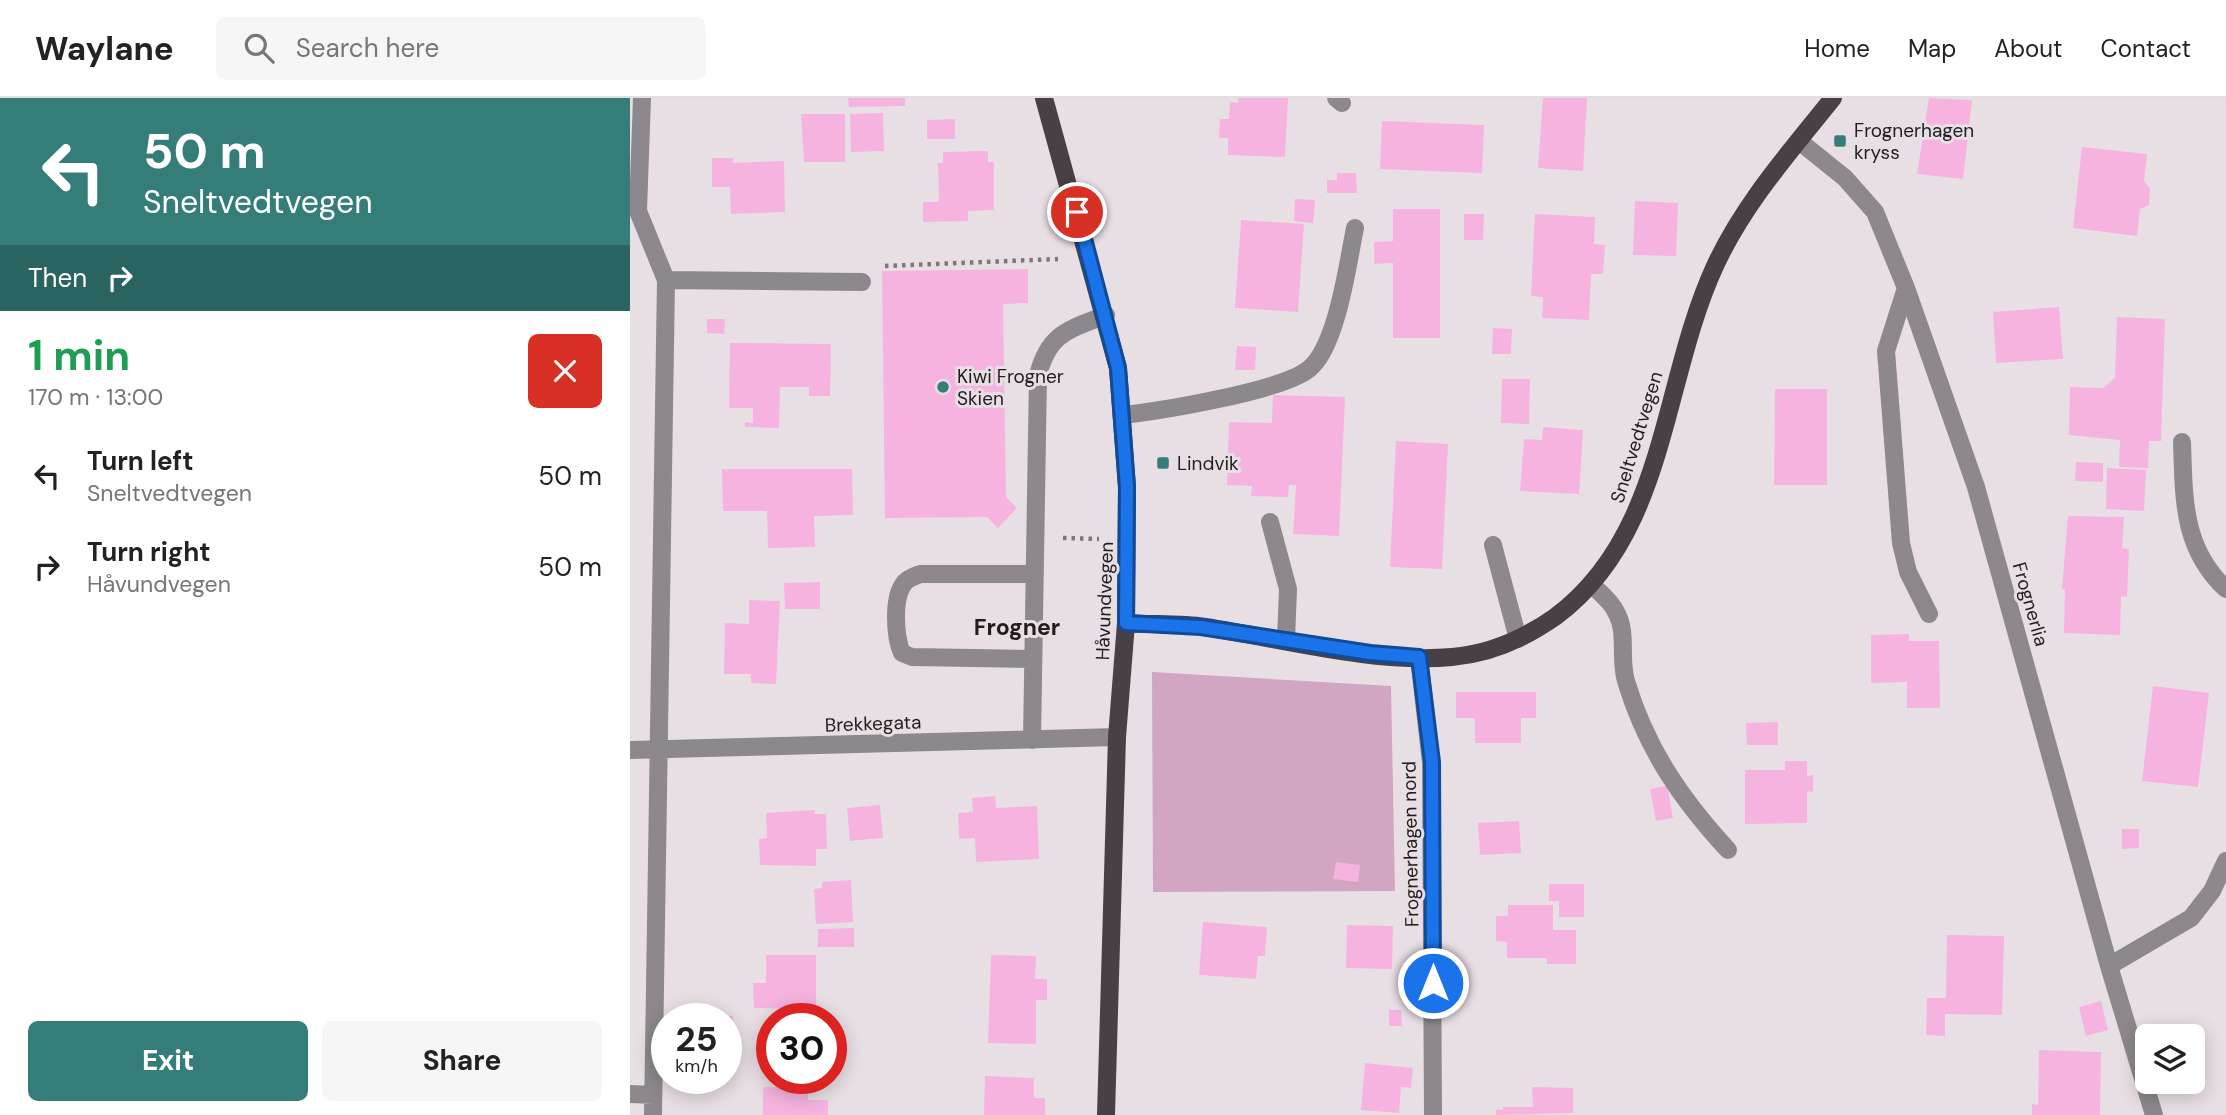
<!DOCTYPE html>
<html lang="en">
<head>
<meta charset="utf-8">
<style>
	body { margin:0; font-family:"DM Sans",sans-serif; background:#f6f6f6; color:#222; height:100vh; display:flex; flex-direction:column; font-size:26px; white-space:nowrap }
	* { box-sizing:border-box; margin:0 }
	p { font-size:23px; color:#767676 }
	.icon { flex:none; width:38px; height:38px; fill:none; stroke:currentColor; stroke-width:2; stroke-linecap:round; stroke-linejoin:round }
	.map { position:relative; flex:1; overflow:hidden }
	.details { display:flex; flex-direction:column; background:#fff; width:630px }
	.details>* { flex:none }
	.top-card { background:#357d78; color:#fff; overflow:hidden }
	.buttons { position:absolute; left:1505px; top:926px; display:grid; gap:14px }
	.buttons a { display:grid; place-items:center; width:70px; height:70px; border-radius:10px; background:#fff; box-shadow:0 4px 18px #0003; font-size:35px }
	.speed { position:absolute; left:21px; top:905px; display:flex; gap:14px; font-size:35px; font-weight:700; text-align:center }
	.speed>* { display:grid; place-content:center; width:91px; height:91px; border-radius:50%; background:#fff; box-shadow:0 4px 18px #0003; line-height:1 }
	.speed small { font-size:18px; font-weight:400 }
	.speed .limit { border:10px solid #d22; background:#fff; color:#111 }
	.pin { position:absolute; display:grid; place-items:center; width:60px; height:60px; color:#fff; margin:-30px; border:4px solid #fff; border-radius:50%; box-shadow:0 2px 7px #0007 }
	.me { position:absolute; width:77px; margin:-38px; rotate:0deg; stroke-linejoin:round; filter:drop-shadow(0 0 5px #0008) }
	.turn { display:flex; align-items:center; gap:24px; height:147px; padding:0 28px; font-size:32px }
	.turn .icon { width:91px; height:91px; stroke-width:2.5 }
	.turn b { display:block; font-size:49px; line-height:60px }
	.then { display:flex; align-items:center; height:66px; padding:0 28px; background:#0003; gap:14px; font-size:26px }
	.round { display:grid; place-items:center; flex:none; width:74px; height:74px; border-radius:10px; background:#f6f6f6 }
	.summary { display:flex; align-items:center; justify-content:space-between; height:119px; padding:0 28px }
	h1 { font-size:42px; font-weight:700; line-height:52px; color:#1e9e55 }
	.button { display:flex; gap:14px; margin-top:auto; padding:14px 28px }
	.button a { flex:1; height:80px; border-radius:10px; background:#357d78; color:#fff; font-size:28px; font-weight:700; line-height:80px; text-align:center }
	.button a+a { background:#f6f6f6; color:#222 }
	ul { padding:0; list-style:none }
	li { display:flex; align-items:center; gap:21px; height:91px; padding:0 28px }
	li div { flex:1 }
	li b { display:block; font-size:26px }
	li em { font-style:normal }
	header { display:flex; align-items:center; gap:42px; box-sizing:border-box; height:98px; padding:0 35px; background:#fff; border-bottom:2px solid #e0e0e0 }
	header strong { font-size:33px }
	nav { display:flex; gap:38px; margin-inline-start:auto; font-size:24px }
	.search { width:490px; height:63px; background:#f6f6f6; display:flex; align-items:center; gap:18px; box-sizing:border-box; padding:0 24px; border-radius:10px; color:#767676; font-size:26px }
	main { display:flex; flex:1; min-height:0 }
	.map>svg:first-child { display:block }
	.green { fill:#d2a6c3 }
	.building { fill:#f6b3e0 }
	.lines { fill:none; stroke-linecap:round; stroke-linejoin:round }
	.path { stroke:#7d777b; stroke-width:4.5; stroke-dasharray:3.5 5; stroke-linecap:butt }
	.minor { stroke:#8c888b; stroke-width:18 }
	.major { stroke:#474145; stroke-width:18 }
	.route-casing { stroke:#114b97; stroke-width:18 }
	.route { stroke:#1a73e8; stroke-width:12 }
	.poi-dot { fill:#357d78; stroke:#e8dfe5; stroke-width:2.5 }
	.labels { text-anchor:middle; stroke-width:6; stroke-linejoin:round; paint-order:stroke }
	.poi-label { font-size:19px; fill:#201d1f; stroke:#e8dfe5; text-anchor:start }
	.street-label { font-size:19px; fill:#201d1f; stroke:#e8dfe5 }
	.quarter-label { font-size:23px; font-weight:bold; fill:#201d1f; stroke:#e8dfe5 }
</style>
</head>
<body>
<header>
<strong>Waylane</strong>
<div class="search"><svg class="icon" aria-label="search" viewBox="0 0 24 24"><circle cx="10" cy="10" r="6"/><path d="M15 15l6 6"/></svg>Search here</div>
<nav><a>Home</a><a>Map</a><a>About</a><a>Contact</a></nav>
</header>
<main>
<section class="details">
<div class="top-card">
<div class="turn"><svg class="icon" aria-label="left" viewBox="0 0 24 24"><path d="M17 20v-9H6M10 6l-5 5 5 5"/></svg><div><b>50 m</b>Sneltvedtvegen</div></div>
<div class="then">Then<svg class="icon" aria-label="right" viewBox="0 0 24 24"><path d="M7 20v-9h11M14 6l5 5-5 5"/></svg></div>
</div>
<div class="summary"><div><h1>1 min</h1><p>170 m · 13:00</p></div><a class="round" style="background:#d93025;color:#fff"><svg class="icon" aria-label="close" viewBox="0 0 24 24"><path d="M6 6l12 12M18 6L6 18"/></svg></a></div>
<ul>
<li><svg class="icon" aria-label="left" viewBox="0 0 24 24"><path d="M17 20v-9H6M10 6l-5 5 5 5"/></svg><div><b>Turn left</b><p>Sneltvedtvegen</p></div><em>50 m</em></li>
<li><svg class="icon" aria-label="right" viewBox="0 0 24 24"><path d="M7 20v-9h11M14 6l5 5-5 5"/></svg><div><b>Turn right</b><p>Håvundvegen</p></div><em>50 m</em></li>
</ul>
<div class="button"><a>Exit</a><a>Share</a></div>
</section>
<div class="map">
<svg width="1596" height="1017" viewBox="0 0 1596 1017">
	<rect width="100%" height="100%" fill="#e8dfe5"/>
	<path class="green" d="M522,574L761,588L765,793L523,794Z"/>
	<path class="building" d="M218,0H275V8L219,9Z
		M608,0H658L655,59L598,57V40H589L590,21H599L600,4L608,5Z
		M913,0H957L953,73L908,70Z
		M1299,0L1342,2L1333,81L1287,76Z
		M253,15L254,53L221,54L220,16Z
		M171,16H215V64H174Z
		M325,21V41H297V22Z
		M752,23L854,27L852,75L750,71Z
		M1452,49L1517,56L1514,83L1520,90L1519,107L1510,111L1507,138L1443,130Z
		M358,53V64H364V112L338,113V123L293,124V104H309L308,65H313V54Z
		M82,60H103V65L154,63L155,114L101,116L100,89H82Z
		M707,75H726L727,95H697V82H707Z
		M665,101L685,102L683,125L664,123Z
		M1005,103L1048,105L1046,158L1003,157Z
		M763,111H810V240H763V165L744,166V144L763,143Z
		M834,116H854L853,142H834Z
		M905,116L965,119L964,146L975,147L973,176H961L959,222L912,220L913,199L901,198Z
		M611,122L674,126L668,214L605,210Z
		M398,171V205L373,206L376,399L387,410L368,430L357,419L255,420L252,173Z
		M1429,209L1433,261L1366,265L1363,214Z
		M1487,219L1535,221L1531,343H1519L1518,370L1489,369L1490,342L1439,337L1440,289L1473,290L1485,280Z
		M77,221H95L94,236L77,235Z
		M863,230L882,231L881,256H862Z
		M100,245L201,246L200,298H179V289H150L149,330L115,329V324L123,325V310H99Z
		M607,248L626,249L625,272H605Z
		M872,281H900L899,326L871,325Z
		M1145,291H1197V387H1144Z
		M643,297L715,299L709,438L663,436L666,387H659L658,399L621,398L622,388L597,387L599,324L642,325Z
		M913,329L953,332L949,396L890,393L894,341L912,342Z
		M766,343L818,346L812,471L760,469Z
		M1446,364L1473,365V384L1445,383Z
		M1477,370L1516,372L1514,413L1476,411Z
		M92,371H222L223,417L184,418L185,449L138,450L137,413H93Z
		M1438,418L1494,419L1492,450L1499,451L1497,499L1491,498L1490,537L1434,535L1435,491H1432Z
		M190,484V511H155L154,485Z
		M119,502L150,503L146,586L121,585V576H94L95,525L119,526Z
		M1279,536V543H1309L1310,610H1277V584L1241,585V537Z
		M1523,588L1579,595L1568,689L1512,683Z
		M826,594H906V620H891V645H845V620H826Z
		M1148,624V647H1117L1116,625Z
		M1155,663H1177V678L1183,677V694L1177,693V725L1115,726V672H1155Z
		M1037,688L1043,720L1026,723L1020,691Z
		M365,698L366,710L407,708L409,761L346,764L345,740L329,741L328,715L343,714L342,700Z
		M250,707L253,740L220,743L217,710Z
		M185,712L184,716H196L197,751H186V768L130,767L129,741L137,740L136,715Z
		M889,723L891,755L850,757L848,725Z
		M1492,731H1509V750L1492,751Z
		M706,764L730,767L728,784L703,781Z
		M221,782L223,824L186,826L184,791L192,790V784Z
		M919,786H954V819H929V803H919Z
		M878,807H923V832H946V866H917V860H877V844L866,843V818H878Z
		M573,824L637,829L635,858H628L626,881L569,877Z
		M717,827L763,828L762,871L716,870Z
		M224,830V849H188V831Z
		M1317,837L1374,838L1372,917L1315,916V938L1296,937L1297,900H1316Z
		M136,857H186V911L124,910L123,885H136Z
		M361,857L406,858L405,881H417V902H406V946L358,945Z
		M1471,903L1478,932L1456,938L1449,909Z
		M759,912H771L772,928H759Z
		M56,918H103V971H96V920H56Z
		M1409,952L1471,954L1470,1017H1402V1006L1408,1007Z
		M735,965L783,970L781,990L771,989L769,1015L731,1012Z
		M355,978L404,980V1000H415V1017H354Z
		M133,989L178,990V1002H198V1017H133Z
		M902,989L943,990V1015L866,1017V1012H873V1009H903Z"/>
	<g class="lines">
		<path class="path" d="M255,168L428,161
			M433,440L469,441"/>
		<path class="minor" d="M12,0L8,113L36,182L23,1017
			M706,0L712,5
			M1169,43L1215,80L1245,114L1276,190L1346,389L1479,868L1524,1017
			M36,182L232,184
			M1276,190L1256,253L1271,445L1278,474L1299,516
			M492,317C530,313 652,293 679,271C707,249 718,164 725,130
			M1552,344C1554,400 1552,450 1596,491
			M640,424L658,491L656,542
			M863,447L888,541
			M961,486C969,494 981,503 986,514C998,535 989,560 996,583C1016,650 1051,701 1098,752
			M789,559L801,665L803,1017
			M402,561L282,559L272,555C265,539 262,499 275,484C279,480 285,478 290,476H404
			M402,642L408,277C419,235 438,232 476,217
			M0,652L487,639
			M1479,868L1561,820L1582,793L1596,763
			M0,996L23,997"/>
		<path class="major" d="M414,0L488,270L497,389L496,525L487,639L476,1017
			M496,525C522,527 550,525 575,529C653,541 744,566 822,559C860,556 895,540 925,519C1037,436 1031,285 1085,168C1114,105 1160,54 1203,0"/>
	</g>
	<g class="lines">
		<defs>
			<path id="route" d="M447,114L488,270L497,389L496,525L571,529L740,555L789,559L802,664L803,885"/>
		</defs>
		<use href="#route" class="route-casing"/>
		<use href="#route" class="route"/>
	</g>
	<g class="poi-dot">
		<rect x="1203" y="36" width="14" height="14" rx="3.5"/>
		<circle cx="313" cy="289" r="7"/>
		<rect x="526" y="358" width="14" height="14" rx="3.5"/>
	</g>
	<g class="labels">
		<g class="poi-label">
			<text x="1224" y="39">Frognerhagen<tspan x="1224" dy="22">kryss</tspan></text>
			<text x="327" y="285">Kiwi Frogner<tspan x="327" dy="22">Skien</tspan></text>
			<text x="547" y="372">Lindvik</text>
		</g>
		<g class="street-label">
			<text transform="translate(1006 339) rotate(-73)" y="7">Sneltvedtvegen</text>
			<text transform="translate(474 503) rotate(-88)" y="7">Håvundvegen</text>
			<text transform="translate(1401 506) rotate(74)" y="7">Frognerlia</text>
			<text transform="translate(243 625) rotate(-2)" y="7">Brekkegata</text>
			<text transform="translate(780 746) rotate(-91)" y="7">Frognerhagen nord</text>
		</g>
		<g class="quarter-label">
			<text x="387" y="537">Frogner</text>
		</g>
	</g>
</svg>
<div class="buttons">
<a><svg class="icon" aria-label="layers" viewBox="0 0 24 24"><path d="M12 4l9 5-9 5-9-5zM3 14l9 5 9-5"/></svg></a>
</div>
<div class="speed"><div>25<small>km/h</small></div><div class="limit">30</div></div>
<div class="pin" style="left:447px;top:114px;background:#d93025"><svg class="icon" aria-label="arrive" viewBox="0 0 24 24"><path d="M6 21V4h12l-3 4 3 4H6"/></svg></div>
<svg class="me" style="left:803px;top:885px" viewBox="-20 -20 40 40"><circle r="17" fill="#1a73e8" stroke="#fff" stroke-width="3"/><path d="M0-11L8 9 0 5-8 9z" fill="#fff"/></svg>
</div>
</main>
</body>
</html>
